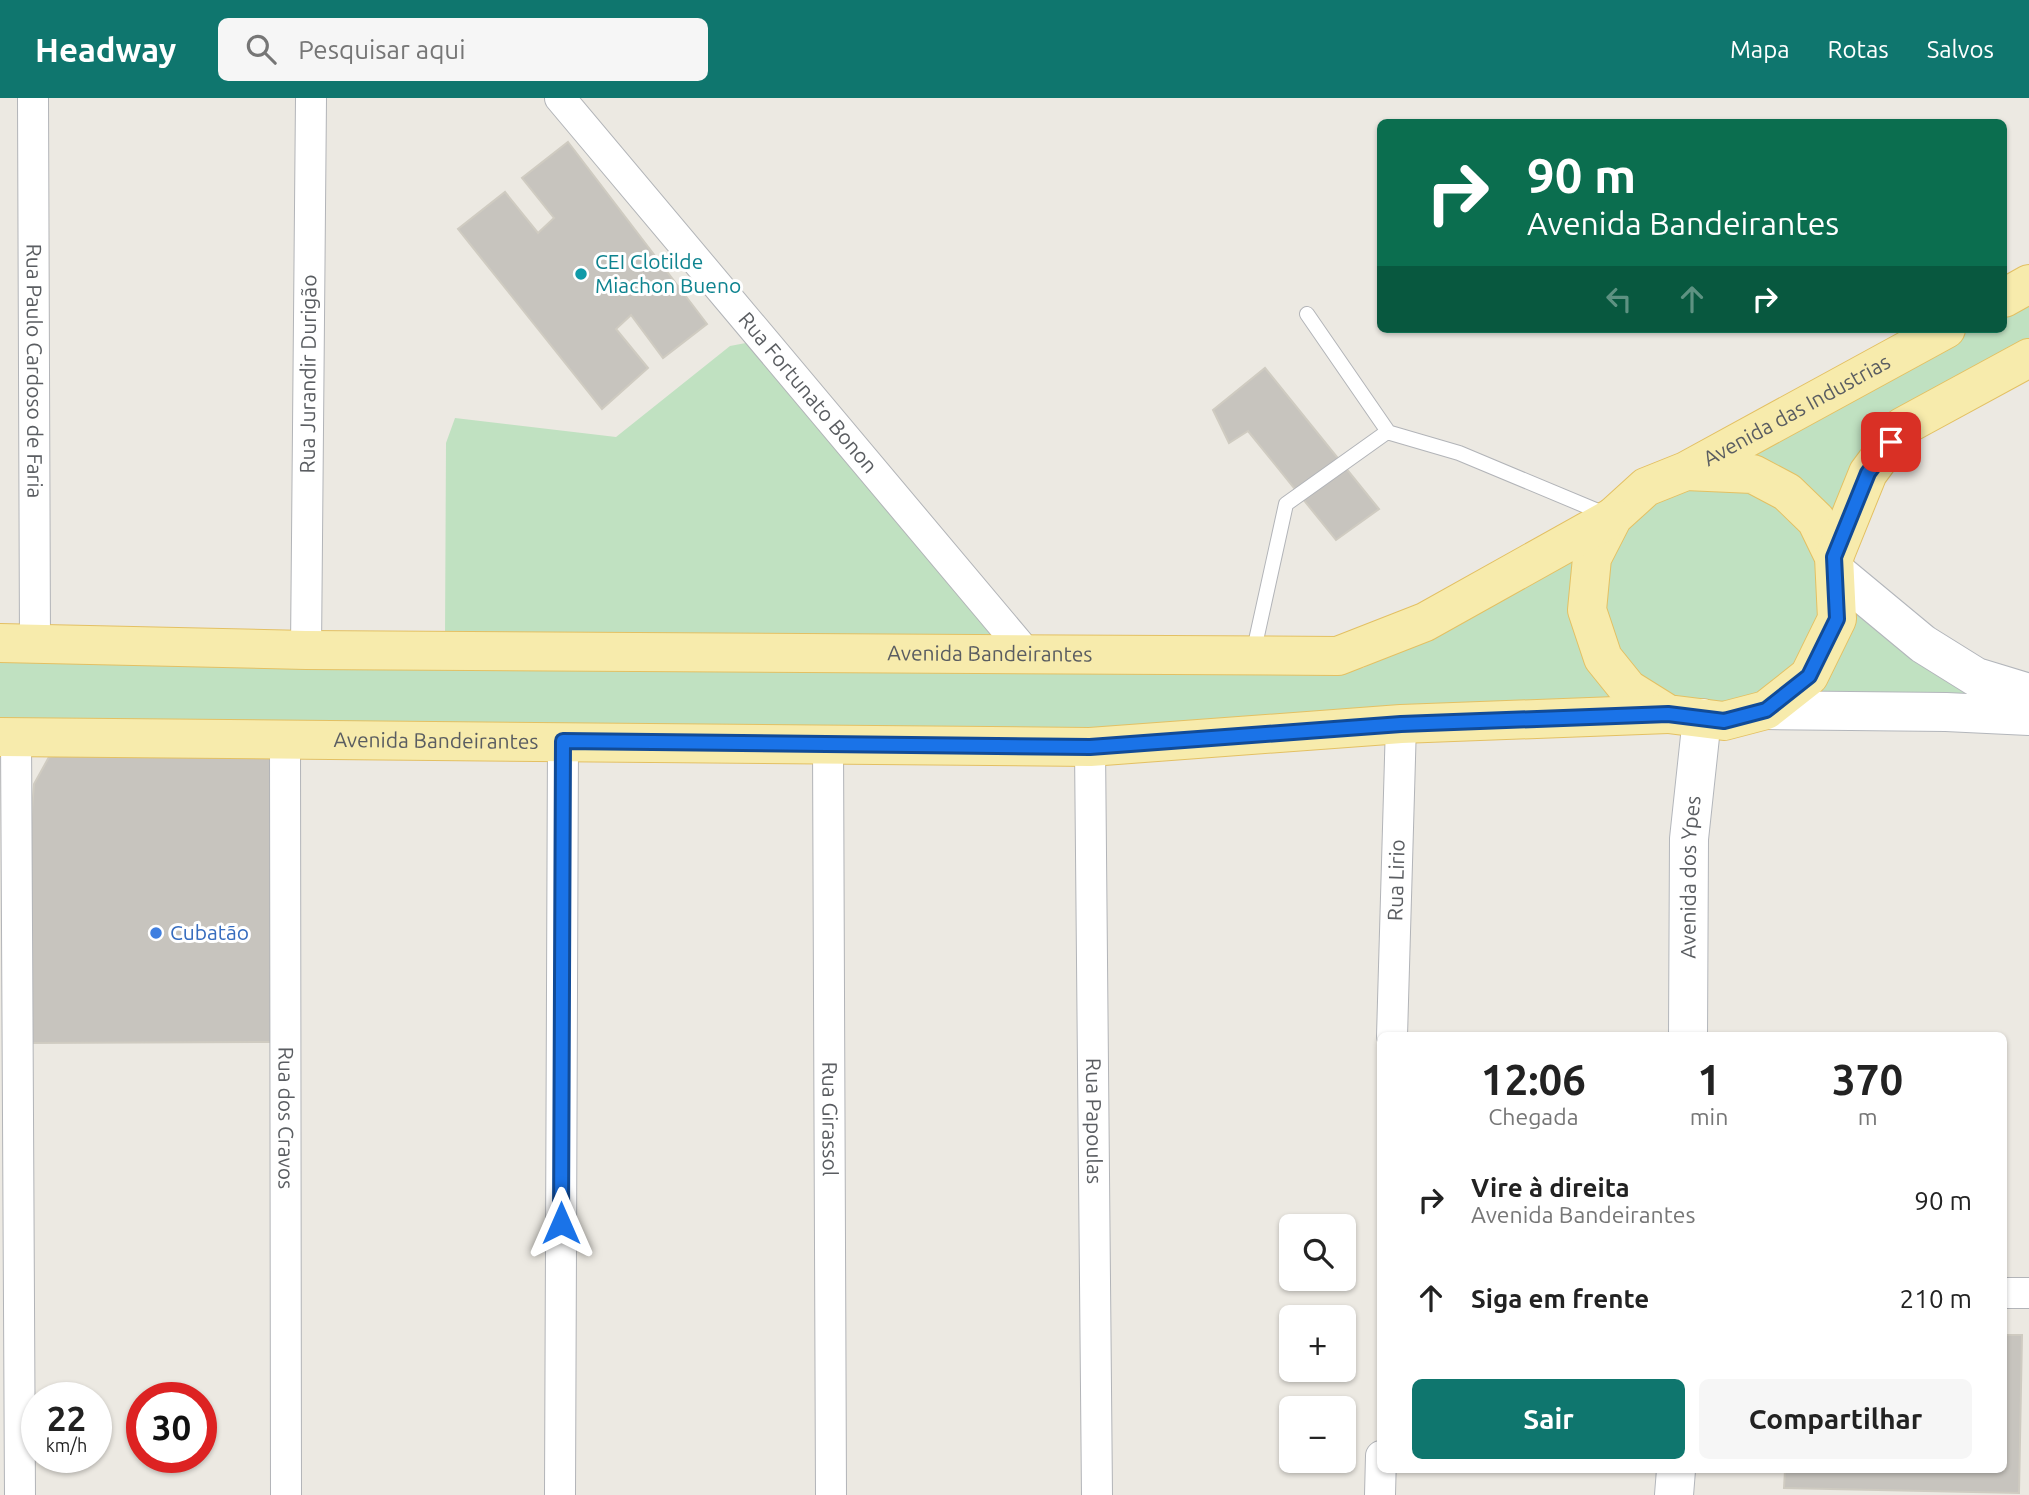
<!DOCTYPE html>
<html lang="pt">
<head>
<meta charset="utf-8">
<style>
	body { margin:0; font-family:Ubuntu,sans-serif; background:#f6f6f6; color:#222; height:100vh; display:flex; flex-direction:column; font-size:26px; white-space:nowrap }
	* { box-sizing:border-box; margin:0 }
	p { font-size:23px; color:#767676 }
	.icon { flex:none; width:38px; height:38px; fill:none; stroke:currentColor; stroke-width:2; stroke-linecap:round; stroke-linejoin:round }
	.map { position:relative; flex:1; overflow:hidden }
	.details { position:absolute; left:1377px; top:934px; width:630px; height:441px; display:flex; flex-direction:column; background:#fff; border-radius:10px; box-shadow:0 2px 5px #0004 }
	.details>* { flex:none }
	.banner { position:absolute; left:1377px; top:21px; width:630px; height:214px; border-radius:10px; box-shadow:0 2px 5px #0004; background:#0b6e4f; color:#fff; overflow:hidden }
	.fabs { position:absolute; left:1279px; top:1116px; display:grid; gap:14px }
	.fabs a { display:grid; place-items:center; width:77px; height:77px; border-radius:10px; background:#fff; box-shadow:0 2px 5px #0004; font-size:35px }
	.speed { position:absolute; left:21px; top:1284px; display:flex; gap:14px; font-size:35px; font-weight:700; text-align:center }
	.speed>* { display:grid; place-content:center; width:91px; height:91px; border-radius:50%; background:#fff; box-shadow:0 2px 5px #0004; line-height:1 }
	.speed small { font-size:18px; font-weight:400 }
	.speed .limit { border:10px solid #d22; background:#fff; color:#111 }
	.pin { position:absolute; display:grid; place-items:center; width:60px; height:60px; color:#fff; margin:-30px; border-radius:14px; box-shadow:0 4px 10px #0006 }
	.me { position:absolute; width:77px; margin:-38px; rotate:0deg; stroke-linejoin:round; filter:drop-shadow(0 0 5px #0008) }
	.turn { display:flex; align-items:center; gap:24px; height:147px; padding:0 35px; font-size:32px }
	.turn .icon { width:91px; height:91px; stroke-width:2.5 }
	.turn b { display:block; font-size:49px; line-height:60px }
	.lanes { display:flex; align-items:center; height:66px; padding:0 35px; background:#0003; justify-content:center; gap:35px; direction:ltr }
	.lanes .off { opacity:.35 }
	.eta { display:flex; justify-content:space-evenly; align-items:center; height:119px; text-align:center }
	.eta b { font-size:42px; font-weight:700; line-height:49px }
	.cta { display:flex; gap:14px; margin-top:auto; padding:14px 35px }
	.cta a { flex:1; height:80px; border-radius:10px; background:#0f766e; color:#fff; font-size:28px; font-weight:700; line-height:80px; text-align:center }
	.cta a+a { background:#f6f6f6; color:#222 }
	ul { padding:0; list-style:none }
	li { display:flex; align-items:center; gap:21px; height:98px; padding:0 35px }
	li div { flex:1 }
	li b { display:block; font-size:26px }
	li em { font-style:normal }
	header { display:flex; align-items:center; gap:42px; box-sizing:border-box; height:98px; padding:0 35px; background:#0f766e; color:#fff }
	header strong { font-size:33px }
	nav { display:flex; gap:38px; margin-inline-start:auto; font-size:24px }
	.search { width:490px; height:63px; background:#f6f6f6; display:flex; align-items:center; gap:18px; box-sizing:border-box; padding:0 24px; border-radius:10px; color:#767676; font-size:26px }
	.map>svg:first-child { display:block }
	.green { fill:#c0e1c1 }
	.building { fill:#c7c4be; stroke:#cfcbc1; stroke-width:2 }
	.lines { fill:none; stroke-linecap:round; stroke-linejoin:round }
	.lane-casing { stroke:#b2b4b8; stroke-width:16 }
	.street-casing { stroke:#b2b4b8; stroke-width:32 }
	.secondary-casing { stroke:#b3b6bb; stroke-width:40 }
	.primary-casing { stroke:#e3c063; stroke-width:40 }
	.lane { stroke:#fff; stroke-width:14 }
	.street { stroke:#fff; stroke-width:30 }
	.secondary { stroke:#fff; stroke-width:38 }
	.primary { stroke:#f7ebac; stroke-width:38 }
	.route-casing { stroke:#114b97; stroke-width:18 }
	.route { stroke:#1a73e8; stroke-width:12 }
	.culture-dot { fill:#0f9aa8; stroke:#fff; stroke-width:2.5 }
	.shop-dot { fill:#3f7fe0; stroke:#fff; stroke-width:2.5 }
	.labels { text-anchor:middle; stroke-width:6; stroke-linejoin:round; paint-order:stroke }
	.culture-label { font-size:21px; fill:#0d838f; stroke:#fff; text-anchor:start }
	.street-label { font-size:21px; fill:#5a5d61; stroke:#fff }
	.shop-label { font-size:21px; fill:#366cbe; stroke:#fff; text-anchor:start }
</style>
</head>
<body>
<header>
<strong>Headway</strong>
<div class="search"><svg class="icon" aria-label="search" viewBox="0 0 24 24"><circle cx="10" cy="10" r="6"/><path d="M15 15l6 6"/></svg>Pesquisar aqui</div>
<nav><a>Mapa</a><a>Rotas</a><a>Salvos</a></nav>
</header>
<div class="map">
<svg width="2029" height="1397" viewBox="0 0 2029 1397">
	<rect width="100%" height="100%" fill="#ece9e2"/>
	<path class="green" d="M2029,197V245L1949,288L1832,429L1718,366L1966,231H2004V211Z
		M751,244L994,537L445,539L446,345L455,320L616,339L730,248Z
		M1684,382L1742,385L1790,414L1820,456L1823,509L1801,556L1782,580L1740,608L1684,607L1625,575L1597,516L1606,452L1640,411Z
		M1587,444L1624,603L1024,636L0,626V563L1295,575L1363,570Z
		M1849,494L2023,603L1791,602Z"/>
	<path class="building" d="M568,44L707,226L663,260L631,217L616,231L648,270L602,311L458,131L505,94L538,135L554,120L522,80Z
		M1265,270L1379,411L1336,442L1248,333L1229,345L1213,312Z
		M83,653L280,658L281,944L30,945L31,725L34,686L49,659Z
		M2004,1237H2022L2019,1395L1784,1390L1785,1372H2004Z"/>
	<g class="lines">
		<defs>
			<path id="lane" d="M1307,216L1389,335
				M1253,556L1286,406L1387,334L1459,355L1605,416"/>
			<g id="street">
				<path id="s1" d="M33,0L35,545"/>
				<path id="s2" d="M560,0L1028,557"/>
				<path id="s3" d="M306,552L311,0"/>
				<path d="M16,639L20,1397"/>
				<path id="s4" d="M285,642L286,1397"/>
				<path id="s5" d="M828,645L831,1397"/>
				<path id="s6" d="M1090,649L1097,1397"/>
				<path id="s7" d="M1392,938L1401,626"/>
				<path d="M2004,1195H2029"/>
				<path d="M560,1397L563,643"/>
				<path d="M1380,1397L1381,1358"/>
			</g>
			<g id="secondary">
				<path d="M1835,473L1923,546L1976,579L2029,595"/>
				<path d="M1766,612L1946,614L2029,618"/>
				<path id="s8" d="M1688,938L1689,741L1702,620"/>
				<path d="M1674,1397L1676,1372"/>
			</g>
			<g id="primary">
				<path d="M2004,200L2029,186"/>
				<path id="s9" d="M1686,373L1753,376L1787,394L1816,422L1834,459L1837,521L1809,578L1766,612L1724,623L1668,616L1628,591L1603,560L1587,512L1592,460L1613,419L1646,389L1686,373L1946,231"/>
				<path d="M1834,459L1868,375L1902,329L2029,260"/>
				<path id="s10" d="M0,545L306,552L1338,558L1425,524L1613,419"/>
				<path id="s11" d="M0,639L1090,649L1401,626L1668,616"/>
			</g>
		</defs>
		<use href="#lane" class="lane-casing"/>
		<use href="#street" class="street-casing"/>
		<use href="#secondary" class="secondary-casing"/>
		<use href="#primary" class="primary-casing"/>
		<use href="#lane" class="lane"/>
		<use href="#street" class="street"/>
		<use href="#secondary" class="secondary"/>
		<use href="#primary" class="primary"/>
	</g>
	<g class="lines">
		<defs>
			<path id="route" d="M561,1125L563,643L1090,649L1401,626L1668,616L1724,623L1766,612L1809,578L1837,521L1834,459L1868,375L1891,344"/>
		</defs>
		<use href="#route" class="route-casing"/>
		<use href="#route" class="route"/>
	</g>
	<circle class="culture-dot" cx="581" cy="176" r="7"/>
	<circle class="shop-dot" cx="156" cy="835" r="7"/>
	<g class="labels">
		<g class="culture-label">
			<text x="595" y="171">CEI Clotilde<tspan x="595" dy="24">Miachon Bueno</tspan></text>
		</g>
		<g class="street-label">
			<text dy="7" stroke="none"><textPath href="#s1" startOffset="273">Rua Paulo Cardoso de Faria</textPath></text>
			<text dy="7" stroke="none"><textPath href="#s3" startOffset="276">Rua Jurandir Durigão</textPath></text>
			<text dy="7" stroke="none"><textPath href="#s2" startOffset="385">Rua Fortunato Bonon</textPath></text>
			<text dy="7" stroke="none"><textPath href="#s9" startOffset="917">Avenida das Industrias</textPath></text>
			<text dy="7" stroke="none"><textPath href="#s10" startOffset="990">Avenida Bandeirantes</textPath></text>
			<text dy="7" stroke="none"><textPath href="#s11" startOffset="436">Avenida Bandeirantes</textPath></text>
			<text dy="7" stroke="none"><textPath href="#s8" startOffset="159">Avenida dos Ypes</textPath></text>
			<text dy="7" stroke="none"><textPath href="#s7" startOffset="156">Rua Lirio</textPath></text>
			<text dy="7" stroke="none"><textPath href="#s4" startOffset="378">Rua dos Cravos</textPath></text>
			<text dy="7" stroke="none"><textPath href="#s5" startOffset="376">Rua Girassol</textPath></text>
			<text dy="7" stroke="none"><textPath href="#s6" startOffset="374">Rua Papoulas</textPath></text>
		</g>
		<g class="shop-label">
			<text x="170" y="842">Cubatão</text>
		</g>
	</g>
</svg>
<div class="fabs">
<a><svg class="icon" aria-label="search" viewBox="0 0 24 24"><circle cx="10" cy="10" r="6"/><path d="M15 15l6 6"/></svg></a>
<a>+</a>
<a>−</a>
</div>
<div class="speed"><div>22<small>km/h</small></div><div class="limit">30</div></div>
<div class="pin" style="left:1891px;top:344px;background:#d93025"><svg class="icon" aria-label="arrive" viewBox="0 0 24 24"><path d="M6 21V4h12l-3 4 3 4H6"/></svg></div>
<svg class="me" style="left:561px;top:1125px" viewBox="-20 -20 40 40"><path d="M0-17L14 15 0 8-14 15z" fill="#1a73e8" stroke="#fff" stroke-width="4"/></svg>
<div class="banner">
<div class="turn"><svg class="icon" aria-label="right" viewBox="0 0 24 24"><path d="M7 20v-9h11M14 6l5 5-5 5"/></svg><div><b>90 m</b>Avenida Bandeirantes</div></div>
<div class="lanes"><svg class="icon off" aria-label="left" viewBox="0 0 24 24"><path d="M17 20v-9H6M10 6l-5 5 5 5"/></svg><svg class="icon off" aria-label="ahead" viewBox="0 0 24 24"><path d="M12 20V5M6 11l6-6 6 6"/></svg><svg class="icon" aria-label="right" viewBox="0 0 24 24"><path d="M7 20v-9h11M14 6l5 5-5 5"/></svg></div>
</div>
<section class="details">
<div class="eta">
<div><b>12:06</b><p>Chegada</p></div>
<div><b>1</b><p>min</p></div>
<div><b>370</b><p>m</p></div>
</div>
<ul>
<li><svg class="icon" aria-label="right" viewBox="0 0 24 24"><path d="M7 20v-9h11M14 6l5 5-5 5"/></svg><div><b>Vire à direita</b><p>Avenida Bandeirantes</p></div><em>90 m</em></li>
<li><svg class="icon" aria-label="ahead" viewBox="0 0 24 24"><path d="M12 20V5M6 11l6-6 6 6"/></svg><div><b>Siga em frente</b></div><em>210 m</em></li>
</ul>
<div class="cta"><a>Sair</a><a>Compartilhar</a></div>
</section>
</div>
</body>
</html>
